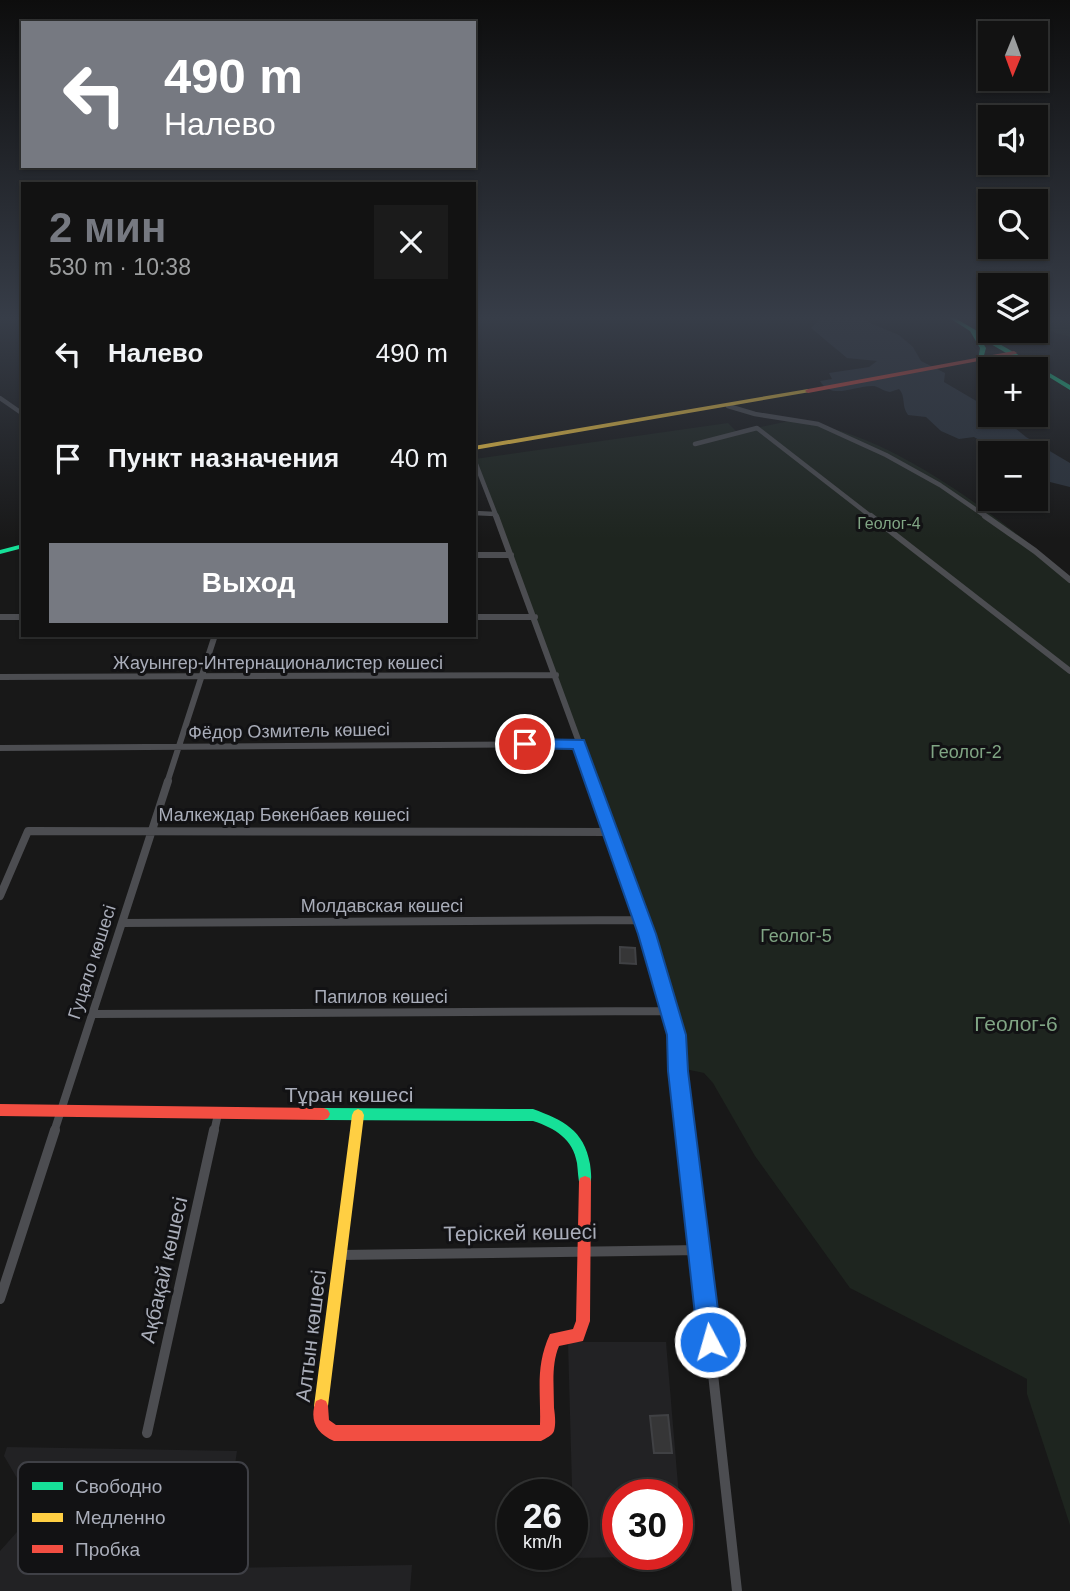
<!DOCTYPE html>
<html lang="ru">
<head>
<meta charset="utf-8">
<style>
	body { margin:0; font-family:Helvetica,sans-serif; background:#1b1b1b; color:#f1f3f6; height:100vh; display:flex; flex-direction:column; font-size:26px; white-space:nowrap }
	* { box-sizing:border-box; margin:0 }
	p { font-size:23px; color:#9c9e9f }
	.icon { flex:none; width:38px; height:38px; fill:none; stroke:currentColor; stroke-width:2; stroke-linecap:round; stroke-linejoin:round }
	.map { position:relative; flex:1; overflow:hidden }
	.details { position:absolute; left:21px; top:182px; width:455px; height:455px; display:flex; flex-direction:column; background:#121212; border-radius:0px; box-shadow:0 2px 5px #0004,0 0 0 2px #313232 }
	.details>* { flex:none }
	.banner { position:absolute; left:21px; top:21px; width:455px; height:147px; border-radius:0px; box-shadow:0 2px 5px #0004,0 0 0 2px #313232; background:#767981; color:#fff; overflow:hidden }
	.needle { width:46px; rotate:181deg }
	.buttons { position:absolute; left:978px; top:21px; display:grid; gap:14px }
	.buttons a { display:grid; place-items:center; width:70px; height:70px; border-radius:0px; background:#121212; box-shadow:0 2px 5px #0004,0 0 0 2px #313232; font-size:35px }
	.speed { position:absolute; left:497px; top:1479px; display:flex; gap:14px; font-size:35px; font-weight:700; text-align:center }
	.speed>* { display:grid; place-content:center; width:91px; height:91px; border-radius:50%; background:#121212; box-shadow:0 2px 5px #0004,0 0 0 2px #313232; line-height:1 }
	.speed small { font-size:18px; font-weight:400 }
	.speed .limit { border:10px solid #d22; background:#fff; color:#111 }
	.pin { position:absolute; display:grid; place-items:center; width:60px; height:60px; color:#fff; margin:-30px; border:4px solid #fff; border-radius:50%; box-shadow:0 2px 7px #0007 }
	.me { position:absolute; width:77px; margin:-38px; rotate:354deg; stroke-linejoin:round; filter:drop-shadow(0 0 5px #0008) }
	.turn { display:flex; align-items:center; gap:24px; height:147px; padding:0 28px; font-size:32px }
	.turn .icon { width:91px; height:91px; stroke-width:2.5 }
	.turn b { display:block; font-size:49px; line-height:60px }
	.round { display:grid; place-items:center; flex:none; width:74px; height:74px; border-radius:0px; background:#1b1b1b }
	.overview { display:flex; align-items:center; justify-content:space-between; height:119px; padding:0 28px }
	h1 { font-size:42px; font-weight:700; line-height:52px; color:#767981 }
	.action { display:flex; gap:14px; margin-top:auto; padding:14px 28px }
	.action a { flex:1; height:80px; border-radius:0px; background:#767981; color:#fff; font-size:28px; font-weight:700; line-height:80px; text-align:center }
	ul { padding:0; list-style:none }
	li { display:flex; align-items:center; gap:21px; height:105px; padding:0 28px }
	li div { flex:1 }
	li b { display:block; font-size:26px }
	li em { font-style:normal }
	.map>svg:first-child { display:block }
	.built { fill:#222224; fill-rule:evenodd }
	.green { fill:#1e251f }
	.water { fill:#2b323b }
	.building { fill:#363637; stroke:#404144; stroke-width:2 }
	.lines { fill:none; stroke-linecap:round; stroke-linejoin:round }
	.street-far3 { stroke:#4c4d51; stroke-width:4.5 }
	.street-far2 { stroke:#4c4d51; stroke-width:6 }
	.street-far1 { stroke:#4c4d51; stroke-width:8 }
	.street { stroke:#4c4d51; stroke-width:10 }
	.fast { fill:#16e098; fill-rule:evenodd }
	.slow { fill:#ffcf43; fill-rule:evenodd }
	.jam { fill:#f24e42; fill-rule:evenodd }
	.route { fill:#1a73e8; stroke:#114b97; stroke-width:2 }
	.labels { text-anchor:middle; stroke-width:6; stroke-linejoin:round; paint-order:stroke }
	.far-park-label { font-size:16px; fill:#80a584; stroke:#121214 }
	.street-label { font-size:18px; fill:#a9adb9; stroke:#121214 }
	.park-label { font-size:18px; fill:#80a584; stroke:#121214 }
	.near-park-label { font-size:21px; fill:#80a584; stroke:#121214 }
	.near-street-label { font-size:21px; fill:#a9adb9; stroke:#121214 }
	.key { fill:#121214; stroke:#3f4046; stroke-width:2 }
	.key-label { font-size:19px; fill:#a9adb9 }
</style>
</head>
<body>
<div class="map">
<svg width="1070" height="1591" viewBox="0 0 1070 1591">
	<rect width="100%" height="100%" fill="#181818"/>
	<path class="built" d="M568,1342H666L684,1556L574,1558ZM618,1494H677V1554H618Z
		M7,1447L237,1451L220,1568L412,1565L410,1591H0V1551L17,1532L27,1495L4,1456Z"/>
	<path class="green" d="M1036,317H1070V337L1036,327Z
		M789,421C887,427 995,516 1070,576V1525L1027,1394V1379L850,1288L755,1156L713,1083L704,1073L685,1069L681,1061L677,1019L475,459L728,423L737,432Z"/>
	<path class="water" d="M815,317H862L870,323L899,335L913,347L921,361L945,373L944,382L990,409V415H999L1026,437L1070,463V487L1050,482L1036,472V453H1001L974,437L959,439L941,431L926,417L908,415C901,406 906,396 899,389L890,392C883,391 879,387 874,386C855,385 832,401 820,381L832,379L829,373L869,367L877,361L847,358L811,328L818,321Z"/>
	<path class="building" d="M620,947L635,948L636,964L620,963Z
		M668,1415L672,1453H654L650,1416Z"/>
	<g class="lines">
		<path class="street-far3" d="M0,398L23,414
			M728,406L755,414L818,424L886,455L940,485L988,518
			M695,444L757,428L873,518
			M474,459L497,518
			M474,513L495,514"/>
		<path class="street-far2" d="M496,516L594,783
			M871,516L1070,671
			M985,516L1035,551L1070,580
			M474,555H511
			M0,617H23
			M474,617H535
			M0,677L556,675
			M0,748L579,744
			M167,783L215,635"/>
		<path class="street-far1" d="M593,781L647,934L676,1035L686,1132
			M0,896L28,831L610,832
			M122,923L642,920
			M92,1014L670,1011
			M54,1132L168,781
			M214,1132L218,1114"/>
		<path class="street" d="M686,1130L737,1591
			M340,1255L701,1250
			M0,1299L55,1130
			M147,1433L214,1130"/>
		<path class="fast" d="M948,317H953L1070,385V390L1036,369H1024L978,361L980,348L970,331ZM979,337L1030,367L983,359L986,348Z
			M23,544V548L0,554V550Z
			M324,1108L533,1109C563,1120 584,1130 590,1164C591,1172 592,1179 590,1186L585,1188L580,1186C578,1179 578,1171 577,1163C573,1139 555,1128 533,1121L324,1120L320,1118L318,1114L320,1110Z"/>
		<path class="slow" d="M808,389L811,391L810,392L474,450V446Z
			M358,1109L362,1111L364,1115L328,1406L326,1411L321,1413L316,1411L314,1406L352,1115L354,1111Z"/>
		<path class="jam" d="M1014,351L1017,353L1016,354L808,393L805,391L808,389Z
			M0,1104L324,1108L328,1110L330,1114L328,1118L324,1120L0,1116Z
			M585,1176L590,1178L591,1182L590,1321L583,1341L559,1346C551,1365 554,1387 554,1408C555,1415 556,1424 554,1431C552,1436 546,1438 541,1441H334C316,1433 309,1420 316,1401L321,1399L326,1401L328,1406L329,1420L336,1425H540C541,1390 535,1367 550,1334L573,1329L576,1321L579,1182L580,1178Z"/>
	</g>
	<linearGradient id="sky" x2="0" y2="1"><stop stop-color="#0d0d0d"/><stop offset="0.59" stop-color="#373d48"/><stop offset="1" stop-color="#373d48" stop-opacity="0"/></linearGradient>
	<rect width="1070" height="539" fill="url(#sky)"/>
	<path class="route" d="M525,739L584,740L656,934L686,1035L688,1071L722,1342L718,1350L710,1354L702,1350L698,1342L668,1071L667,1035L638,934L573,749L520,748L518,744Z"/>
	<g class="labels">
		<g class="far-park-label">
			<text x="889" y="529">Геолог-4</text>
		</g>
		<g class="street-label">
			<text x="278" y="669">Жауынгер-Интернационалистер көшесі</text>
			<text transform="translate(289 731) rotate(-1)" y="6">Фёдор Озмитель көшесі</text>
			<text x="284" y="821">Малкеждар Бөкенбаев көшесі</text>
			<text x="382" y="912">Молдавская көшесі</text>
			<text transform="translate(92 962) rotate(-72)" y="6">Гуцало көшесі</text>
			<text x="381" y="1003">Папилов көшесі</text>
		</g>
		<g class="park-label">
			<text x="966" y="758">Геолог-2</text>
			<text x="796" y="942">Геолог-5</text>
		</g>
		<g class="near-park-label">
			<text x="1016" y="1031">Геолог-6</text>
		</g>
		<g class="near-street-label">
			<text x="349" y="1102">Тұран көшесі</text>
			<text transform="translate(520 1233) rotate(-1)" y="7">Теріскей көшесі</text>
			<text transform="translate(164 1270) rotate(-77)" y="7">Ақбақай көшесі</text>
			<text transform="translate(311 1336) rotate(-83)" y="7">Алтын көшесі</text>
		</g>
	</g>
	<rect x="18" y="1462" width="230" height="112" rx="10" class="key"/>
	<rect x="32" y="1482" width="31" height="8" fill="#16e098"/>
	<rect x="32" y="1513" width="31" height="9" fill="#ffcf43"/>
	<rect x="32" y="1545" width="31" height="8" fill="#f24e42"/>
	<g class="key-label">
		<text x="75" y="1493">Свободно</text>
		<text x="75" y="1524">Медленно</text>
		<text x="75" y="1556">Пробка</text>
	</g>
</svg>
<div class="buttons">
<a><svg class="needle" viewBox="-14 -14 28 28"><path d="M0-13l5 13h-10z" fill="#e53935"/><path d="M0 13l5-13h-10z" fill="#9c9e9f"/></svg></a>
<a><svg class="icon" aria-label="sound" viewBox="0 0 24 24"><path d="M4 9h4l5-4v14l-5-4H4zM17 9q2 3 0 6"/></svg></a>
<a><svg class="icon" aria-label="search" viewBox="0 0 24 24"><circle cx="10" cy="10" r="6"/><path d="M15 15l6 6"/></svg></a>
<a><svg class="icon" aria-label="layers" viewBox="0 0 24 24"><path d="M12 4l9 5-9 5-9-5zM3 14l9 5 9-5"/></svg></a>
<a>+</a>
<a>−</a>
</div>
<div class="speed"><div>26<small>km/h</small></div><div class="limit">30</div></div>
<div class="pin" style="left:525px;top:744px;background:#d93025"><svg class="icon" aria-label="arrive" viewBox="0 0 24 24"><path d="M6 21V4h12l-3 4 3 4H6"/></svg></div>
<svg class="me" style="left:710px;top:1342px" viewBox="-20 -20 40 40"><circle r="17" fill="#1a73e8" stroke="#fff" stroke-width="3"/><path d="M0-11L8 9 0 5-8 9z" fill="#fff"/></svg>
<div class="banner">
<div class="turn"><svg class="icon" aria-label="left" viewBox="0 0 24 24"><path d="M17 20v-9H6M10 6l-5 5 5 5"/></svg><div><b>490 m</b>Налево</div></div>
</div>
<section class="details">
<div class="overview"><div><h1>2 мин</h1><p>530 m · 10:38</p></div><a class="round"><svg class="icon" aria-label="close" viewBox="0 0 24 24"><path d="M6 6l12 12M18 6L6 18"/></svg></a></div>
<ul>
<li><svg class="icon" aria-label="left" viewBox="0 0 24 24"><path d="M17 20v-9H6M10 6l-5 5 5 5"/></svg><div><b>Налево</b></div><em>490 m</em></li>
<li><svg class="icon" aria-label="arrive" viewBox="0 0 24 24"><path d="M6 21V4h12l-3 4 3 4H6"/></svg><div><b>Пункт назначения</b></div><em>40 m</em></li>
</ul>
<div class="action"><a>Выход</a></div>
</section>
</div>
</body>
</html>
